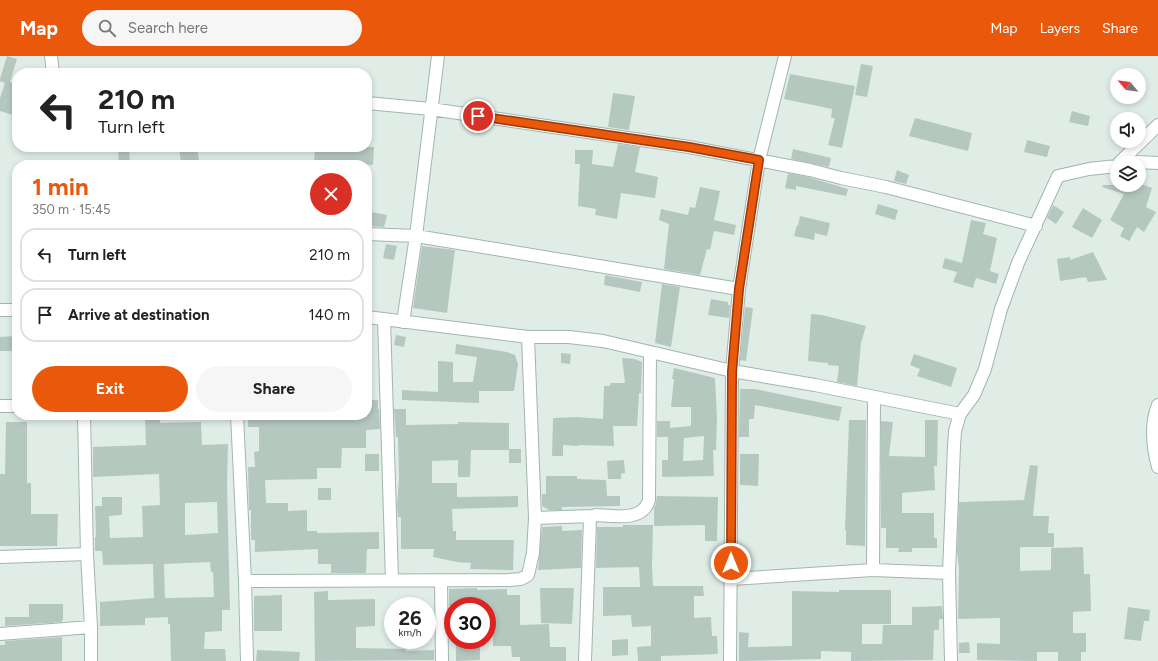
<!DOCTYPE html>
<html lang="en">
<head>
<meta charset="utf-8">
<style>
	body { margin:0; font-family:Figtree,sans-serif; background:#f6f6f6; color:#222; height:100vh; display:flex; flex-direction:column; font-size:15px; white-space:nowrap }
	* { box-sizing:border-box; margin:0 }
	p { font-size:13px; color:#767676 }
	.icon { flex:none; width:22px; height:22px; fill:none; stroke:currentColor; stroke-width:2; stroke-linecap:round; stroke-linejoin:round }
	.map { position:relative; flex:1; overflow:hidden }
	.drawer { position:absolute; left:12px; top:104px; width:360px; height:260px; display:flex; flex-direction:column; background:#fff; border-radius:16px; box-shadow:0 2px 6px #0003 }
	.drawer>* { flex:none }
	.banner { position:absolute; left:12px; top:12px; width:360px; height:84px; border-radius:16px; box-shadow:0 2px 6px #0003; background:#fff; color:#222; overflow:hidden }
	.needle { width:26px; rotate:299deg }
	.buttons { position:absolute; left:1110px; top:12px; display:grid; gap:8px }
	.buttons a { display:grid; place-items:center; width:36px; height:36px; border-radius:50%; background:#fff; box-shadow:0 2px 6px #0003; font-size:20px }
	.speed { position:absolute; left:384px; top:541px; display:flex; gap:8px; font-size:20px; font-weight:700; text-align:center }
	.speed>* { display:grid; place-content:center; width:52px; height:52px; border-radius:50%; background:#fff; box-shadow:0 2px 6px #0003; line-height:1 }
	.speed small { font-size:10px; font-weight:400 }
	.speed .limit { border:6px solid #d22; background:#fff; color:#111 }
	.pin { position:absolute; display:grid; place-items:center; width:34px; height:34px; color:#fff; margin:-17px; border:2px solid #fff; border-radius:50%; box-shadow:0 1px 4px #0007 }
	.me { position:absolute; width:44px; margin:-22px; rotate:0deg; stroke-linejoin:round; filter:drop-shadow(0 0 3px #0008) }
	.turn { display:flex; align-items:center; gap:14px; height:84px; padding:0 20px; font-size:18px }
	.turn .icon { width:52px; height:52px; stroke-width:2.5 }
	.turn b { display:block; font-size:28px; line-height:34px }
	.round { display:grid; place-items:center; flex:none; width:42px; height:42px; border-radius:21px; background:#f6f6f6 }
	.overview { display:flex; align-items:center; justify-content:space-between; height:68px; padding:0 20px }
	h1 { font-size:24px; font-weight:700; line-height:30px; color:#ea580c }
	.action { display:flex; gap:8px; margin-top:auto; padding:8px 20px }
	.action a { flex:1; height:46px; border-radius:24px; background:#ea580c; color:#fff; font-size:16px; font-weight:700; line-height:46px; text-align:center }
	.action a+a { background:#f6f6f6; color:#222 }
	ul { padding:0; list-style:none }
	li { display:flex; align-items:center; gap:12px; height:54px; margin:0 8px 6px; padding:0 12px; border:2px solid #e0e0e0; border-radius:16px }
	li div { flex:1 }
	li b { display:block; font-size:15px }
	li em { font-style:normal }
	header { display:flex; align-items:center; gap:24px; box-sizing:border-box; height:56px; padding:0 20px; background:#ea580c; color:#fff }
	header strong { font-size:19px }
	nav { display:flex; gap:22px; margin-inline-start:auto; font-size:14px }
	.search { width:280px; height:36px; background:#f6f6f6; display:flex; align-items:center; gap:10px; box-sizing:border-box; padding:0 14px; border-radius:22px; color:#767676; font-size:15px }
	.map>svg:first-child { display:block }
	.building { fill:#b5c8c0; fill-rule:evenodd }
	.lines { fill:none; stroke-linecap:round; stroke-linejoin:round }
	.street-casing { stroke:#a2b5af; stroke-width:14 }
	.secondary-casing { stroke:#9ebab0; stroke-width:14 }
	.street { stroke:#fff; stroke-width:12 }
	.secondary { stroke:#fff; stroke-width:12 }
	.route-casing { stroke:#983908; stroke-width:10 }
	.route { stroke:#ea580c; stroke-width:7 }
</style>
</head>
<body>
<header>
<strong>Map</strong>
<div class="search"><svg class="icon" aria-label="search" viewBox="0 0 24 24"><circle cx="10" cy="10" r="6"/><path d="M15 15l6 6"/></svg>Search here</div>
<nav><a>Map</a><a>Layers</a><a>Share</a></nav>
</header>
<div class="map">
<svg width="1158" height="605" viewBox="0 0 1158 605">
	<rect width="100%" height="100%" fill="#e0ede7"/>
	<path class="building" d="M7,0L17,3L10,26L17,28V47L13,59L0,55V42L5,27L0,25V23Z
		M861,8L873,10L867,41L855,39Z
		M790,18L855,30L842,92L828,89L835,62H831L832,53L784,43Z
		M613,37L635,40L629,74L608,71Z
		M1072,55L1090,60L1088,70L1069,66Z
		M915,62L972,77L968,95L909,80Z
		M1027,84L1050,90L1047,101L1024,96Z
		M618,88L640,91L635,116L658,121L655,142L621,137L617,163L595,159L596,153L578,150L580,108H575V94H593L592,108L613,111Z
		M118,91H129L130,109H119Z
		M179,91H197L199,105L181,107Z
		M315,91H374L373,109L314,106Z
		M793,93L831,102L829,111L791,103Z
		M897,114L909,119L906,128L894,125Z
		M788,117L808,121L848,133L846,140L796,130V134L785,132Z
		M1103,129H1144L1152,132L1146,151L1156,156L1144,176L1137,171L1129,185L1120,180L1124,172L1110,164L1124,138L1102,131Z
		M700,131L720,135L714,164L736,169L734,179L714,175L710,194L707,193L700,219L664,213L669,168L659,164L661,153L688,159L690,151L695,152Z
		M878,148L898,154L895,164L875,158Z
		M1053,149L1064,156L1056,168L1047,162Z
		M1083,152L1102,164L1092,182L1072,171Z
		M371,156L387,159L384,171L368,170Z
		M800,160L830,167L827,180L815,177L814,184L794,180L797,169L798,170Z
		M971,164L986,167L983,178L997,182L990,215L999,218L996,228L976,222L973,232L953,226L957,216L942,212L945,202L962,207Z
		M386,188L397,190L394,204L383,202Z
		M422,190L455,194L447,257L413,252Z
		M1093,196L1107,224L1088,226L1086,221L1060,225L1057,203L1070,201V204Z
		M605,219L642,226L640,236L604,229Z
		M662,228L680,231L671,291L655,287Z
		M711,243L728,246V249H730L729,262L708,259Z
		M745,251L753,252L746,305L740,304Z
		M811,258L822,259L866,270L861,287L857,330L837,326L839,310L828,309V307L808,305Z
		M396,279L406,281L404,291L394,289Z
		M16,280V295H0V281Z
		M456,288L507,296L515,299L518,308L514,335H479V347L402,344V334L438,336V305L453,306V326H473L477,301L455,298Z
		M561,297L571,298L570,308L561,307Z
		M914,298L957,312L951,331L917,320L920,313L910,309Z
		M622,302L635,303L642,306L641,337H639L637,370H613L614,390L579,389V390L563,389V400H552L553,362L576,361L603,363L604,330H610V327H625Z
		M674,312L715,322L717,362L716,394H713L714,420L663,421L662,420V404H668V381H657V365H670V372L691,370V351H671L674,323H672ZM704,380L703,404L683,405L684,382Z
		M740,333H755L842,351L839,365L755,349L754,363H749V381H739Z
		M367,344H378V353H379L380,373L366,374V392H342L341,412H317V423L265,424L266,447H288V455L307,454V475H317V477L379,476V493H367L366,517H331V508H318V493L255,496V484H251V454H249L248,411H255L254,396L259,395V371H248V361H367Z
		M394,353H406V369L458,368V366L509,367V394H471L470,421H458V404L432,405V427H457V441L518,440V451L452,453L453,475H456V484H514L513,514L470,513L471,507L457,506L433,501L434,493H401V461H398L397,450L399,422L398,381H396Z
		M160,360V367L201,366L202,389L228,388L227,430L230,554H222V575L205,576L204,593H225L226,605H171L170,568H168V561L145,562V569L100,570V546L154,542L153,508L103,509L102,495H95V481H96L95,450H102V441H122V459L109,460L110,482L143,481L142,450L160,449L159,418L93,421V391L146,389L145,361ZM217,446L218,477L185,479V447ZM210,506L211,516H213L214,541L165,542L164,508Z
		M849,364H866L865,490L846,489V474H845Z
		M925,364H938L937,410H934L935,434L902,437V457H934V482H937V492H912V496H898L899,492H886V472H881V365L893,366L889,400L925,401Z
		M6,366H27V427H31V458H58L57,490H0V418H5Z
		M509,393H521V407H509Z
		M365,398H379V415H365Z
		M740,398H759L758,430L740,429Z
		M624,404L625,417L621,418V423H608L607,405Z
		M1030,409L1038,410L1033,460H1049L1048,477H1054V491H1020V515L1051,514V492L1083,491L1084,518H1090L1091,555L1073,556V577H1086V596H1081V605H1058V596H1037V605L977,604V587L1000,588V562L958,563L959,513L957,496L959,446L1024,444Z
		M546,420H577V423L606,424L607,440H620V450L562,451V454H549L542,450V438H546Z
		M318,432H331V444H318Z
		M657,440L718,441L717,485H705V469L654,470V451H655Z
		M623,469H653L652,510L653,530H703L704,540H694V562L711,561L712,580H717L718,598L661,600V605H638L637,591L651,590V570L632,571L631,559L603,560V531H640L639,511L596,512L597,471H623Z
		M562,470V475L582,474L581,512L538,514L542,471Z
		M477,532V534L507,533V539H520V569L549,568L550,591H566V605H520V601H512L511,590H493L492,554H487V550H449V533Z
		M540,532H574L572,568L541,567Z
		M839,534H891V568H862V588H882L883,569H912V551L942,550L943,563H939V574H934L933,604L851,605V596L821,595V603L739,605V576L749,577L748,591L792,590V535L839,536Z
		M328,535V544L375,543V570L356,571V592L406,593V595L434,594V604L315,605L314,536Z
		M282,539V575H254V540Z
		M29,548H63V564H62V566L5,570V561H29Z
		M1128,551L1150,554L1149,565H1144L1141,585L1124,583Z
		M62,581V605H0V589H5V585Z
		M628,583V599L612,600V584Z
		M456,584H480V604L456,605Z
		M969,586L970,597H959V587Z
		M257,594L300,596L299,605H256Z"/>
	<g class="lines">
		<defs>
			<path id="street" d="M51,0L53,17
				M367,47L431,53L689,91L810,114L841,122L886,131L1036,170
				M1119,107L1158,69
				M1130,107L1136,106L1158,107
				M367,178L416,180L739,233
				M367,261L528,281H569L603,285L732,315L815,329L960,358
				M384,263L392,524
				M403,266L416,180L438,0
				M1158,349C1150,368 1153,392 1158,411
				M0,350H17
				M84,359L87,498L91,571V605
				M535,462L592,460
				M0,501L87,498
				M873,514L874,341
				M731,523L873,514L949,517
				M245,525L509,524L521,523L528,519L533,497L535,462L528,281
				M441,525L442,605
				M0,578L91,571
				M585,605L590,463L592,460L596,459C614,460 643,466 649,444L650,296
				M730,605L732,315L739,233L759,104L785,0
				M951,605L949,517L954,390L955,375L960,358L974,339L985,313L1001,253L1018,207L1058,120L1089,113L1117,110"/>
			<path id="secondary" d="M0,254H17
				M237,359L245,525L247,605"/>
		</defs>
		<use href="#street" class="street-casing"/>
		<use href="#secondary" class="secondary-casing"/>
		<use href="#street" class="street"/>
		<use href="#secondary" class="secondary"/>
	</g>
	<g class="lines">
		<defs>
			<path id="route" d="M478,60L689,91L759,104L739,233L732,316L731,507"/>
		</defs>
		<use href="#route" class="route-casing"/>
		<use href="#route" class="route"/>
	</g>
</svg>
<div class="buttons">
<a><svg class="needle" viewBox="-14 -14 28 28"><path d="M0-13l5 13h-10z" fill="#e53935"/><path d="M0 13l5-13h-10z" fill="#767676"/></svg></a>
<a><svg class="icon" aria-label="sound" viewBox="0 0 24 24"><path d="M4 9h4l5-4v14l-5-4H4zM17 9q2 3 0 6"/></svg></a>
<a><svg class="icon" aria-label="layers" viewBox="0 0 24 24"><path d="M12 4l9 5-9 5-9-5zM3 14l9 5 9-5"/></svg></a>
</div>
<div class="speed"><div>26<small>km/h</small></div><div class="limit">30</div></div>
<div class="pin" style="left:478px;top:60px;background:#d93025"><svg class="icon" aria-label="arrive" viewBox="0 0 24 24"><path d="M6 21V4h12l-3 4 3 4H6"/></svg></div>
<svg class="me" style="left:731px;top:507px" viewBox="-20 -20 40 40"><circle r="17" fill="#ea580c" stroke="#fff" stroke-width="3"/><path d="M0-11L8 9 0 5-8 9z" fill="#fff"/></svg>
<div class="banner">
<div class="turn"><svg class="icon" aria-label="left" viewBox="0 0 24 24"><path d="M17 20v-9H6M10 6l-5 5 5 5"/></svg><div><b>210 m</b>Turn left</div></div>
</div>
<section class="drawer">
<div class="overview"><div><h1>1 min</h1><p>350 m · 15:45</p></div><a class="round" style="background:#d93025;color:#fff"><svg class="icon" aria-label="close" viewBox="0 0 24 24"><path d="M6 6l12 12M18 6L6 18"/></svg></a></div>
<ul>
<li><svg class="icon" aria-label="left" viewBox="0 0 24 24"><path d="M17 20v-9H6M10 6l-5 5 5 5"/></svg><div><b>Turn left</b></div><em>210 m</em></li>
<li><svg class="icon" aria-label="arrive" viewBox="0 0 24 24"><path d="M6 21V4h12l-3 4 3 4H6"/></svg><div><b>Arrive at destination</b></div><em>140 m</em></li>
</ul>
<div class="action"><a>Exit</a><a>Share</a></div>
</section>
</div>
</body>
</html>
